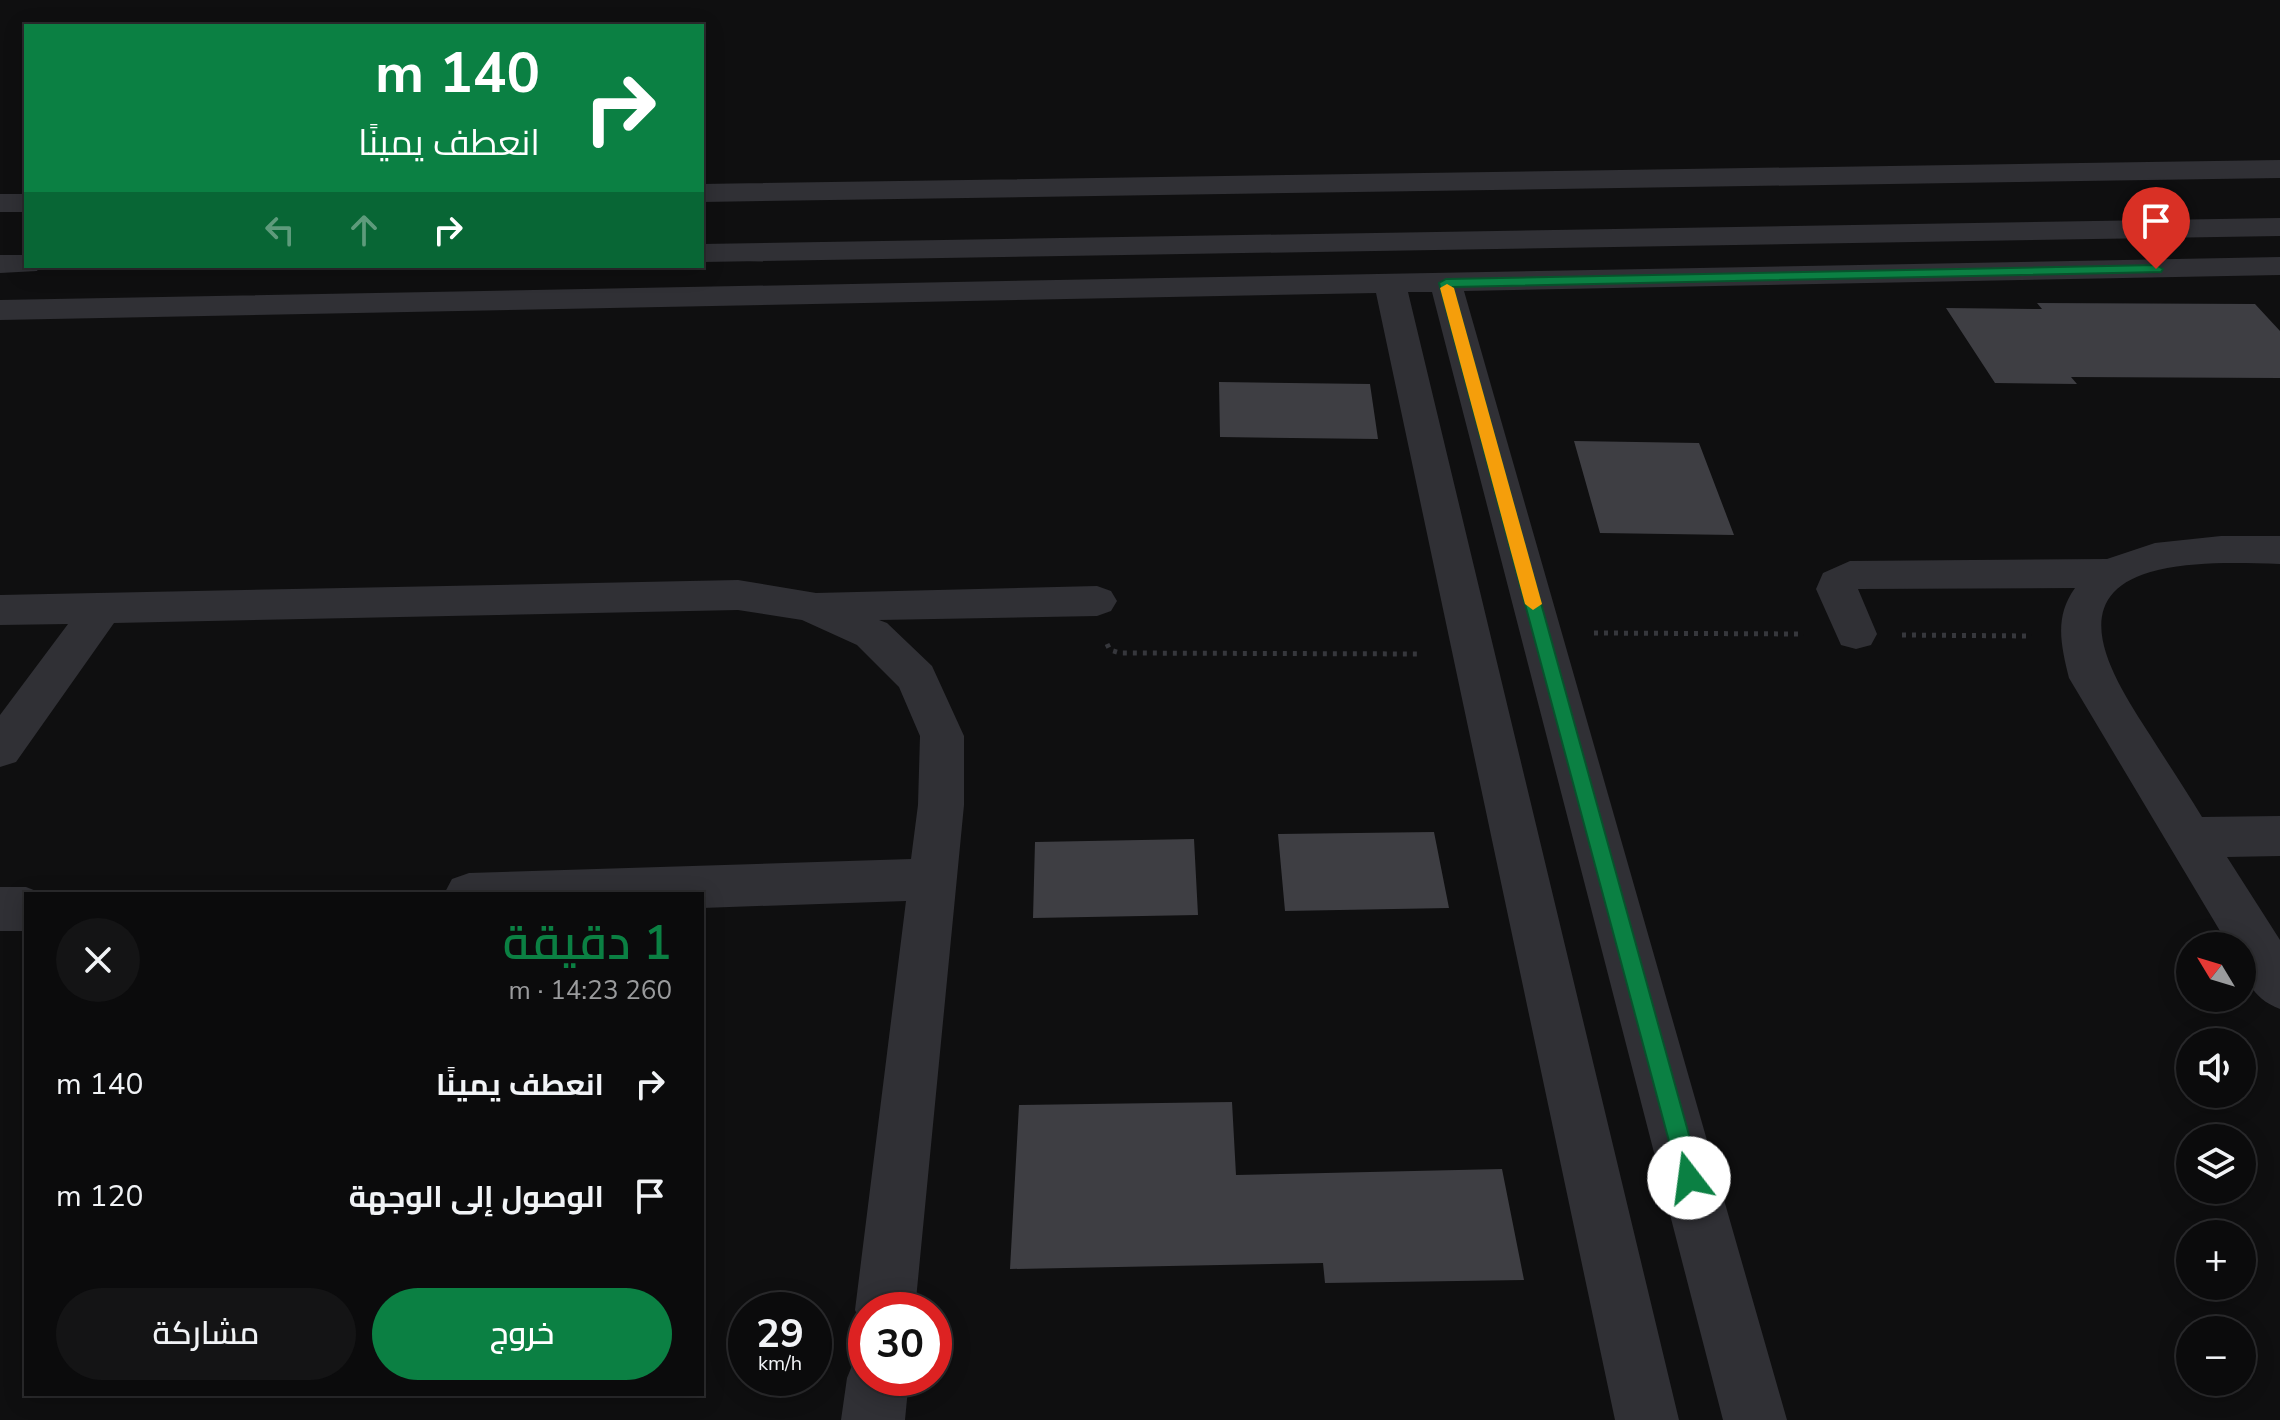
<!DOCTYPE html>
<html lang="ar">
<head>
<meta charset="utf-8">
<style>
	body { margin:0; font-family:"Nunito Sans",Cairo,sans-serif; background:#141415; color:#f1f3f6; direction:rtl; height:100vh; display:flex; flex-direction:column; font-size:30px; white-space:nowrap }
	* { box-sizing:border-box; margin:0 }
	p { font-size:26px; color:#9a9b9d }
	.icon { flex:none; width:44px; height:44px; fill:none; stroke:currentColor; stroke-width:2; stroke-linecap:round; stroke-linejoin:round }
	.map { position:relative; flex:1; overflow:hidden; direction:ltr }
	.side { position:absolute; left:24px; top:892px; width:680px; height:504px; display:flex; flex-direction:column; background:#0b0b0c; border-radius:0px; box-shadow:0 4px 20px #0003,0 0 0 2px #2b2b2d; direction:rtl }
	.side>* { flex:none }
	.guide { position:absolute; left:24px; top:24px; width:680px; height:244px; border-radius:0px; box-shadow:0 4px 20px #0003,0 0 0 2px #2b2b2d; direction:rtl; background:#0b8043; color:#fff; overflow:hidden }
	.needle { width:52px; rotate:308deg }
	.controls { position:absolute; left:2176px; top:932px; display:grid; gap:16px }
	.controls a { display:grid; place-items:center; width:80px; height:80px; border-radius:50%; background:#0b0b0c; box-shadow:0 4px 20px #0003,0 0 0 2px #2b2b2d; font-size:40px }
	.speed { position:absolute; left:728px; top:1292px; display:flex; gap:16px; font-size:40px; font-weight:700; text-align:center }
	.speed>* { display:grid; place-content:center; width:104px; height:104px; border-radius:50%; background:#0b0b0c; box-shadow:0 4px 20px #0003,0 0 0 2px #2b2b2d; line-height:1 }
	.speed small { font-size:20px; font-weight:400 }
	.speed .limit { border:12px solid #d22; background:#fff; color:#111 }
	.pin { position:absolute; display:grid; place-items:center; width:68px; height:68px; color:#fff; margin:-82px -34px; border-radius:50% 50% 50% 0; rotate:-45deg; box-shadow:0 0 8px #0007 }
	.pin .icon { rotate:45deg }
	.me { position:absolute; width:88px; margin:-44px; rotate:345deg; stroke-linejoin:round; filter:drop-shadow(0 0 6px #0008) }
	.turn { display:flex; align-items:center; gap:28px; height:168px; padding:0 32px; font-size:36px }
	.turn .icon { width:104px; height:104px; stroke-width:2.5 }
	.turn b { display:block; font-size:56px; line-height:68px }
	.lanes { display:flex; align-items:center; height:76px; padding:0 32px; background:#0003; justify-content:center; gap:40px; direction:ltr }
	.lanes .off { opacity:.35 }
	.round { display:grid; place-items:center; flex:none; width:84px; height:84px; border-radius:42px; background:#141415 }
	.head { display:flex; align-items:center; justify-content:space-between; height:136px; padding:0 32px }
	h1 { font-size:48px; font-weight:600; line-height:60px; color:#0b8043 }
	.button { display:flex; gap:16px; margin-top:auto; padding:16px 32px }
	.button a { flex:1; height:92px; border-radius:48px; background:#0b8043; color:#fff; font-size:32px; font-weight:600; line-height:92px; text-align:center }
	.button a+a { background:#141415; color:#f1f3f6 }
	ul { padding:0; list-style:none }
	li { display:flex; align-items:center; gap:24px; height:112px; padding:0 32px }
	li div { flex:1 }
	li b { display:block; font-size:30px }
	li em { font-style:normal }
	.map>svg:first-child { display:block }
	.building { fill:#3e3e43 }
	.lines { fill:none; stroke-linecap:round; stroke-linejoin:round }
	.path { stroke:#36373c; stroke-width:5; stroke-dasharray:4 6; stroke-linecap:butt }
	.minor { fill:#303035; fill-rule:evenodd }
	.route { fill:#0b8043; stroke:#07532c; stroke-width:2 }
	.slow { fill:#f59e0b }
</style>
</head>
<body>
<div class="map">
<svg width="2280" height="1420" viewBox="0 0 2280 1420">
	<rect width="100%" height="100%" fill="#0f0f10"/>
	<path class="building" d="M2037,303L2255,304L2280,331V378L2071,377L2077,384L1995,383L1946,308L2042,309Z
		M1219,382L1370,384L1378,439L1220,437Z
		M1574,441L1699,443L1734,535L1600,533Z
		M1434,832L1449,908L1285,911L1278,834Z
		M1194,839L1198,915L1033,918L1035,842Z
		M1232,1102L1236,1175L1502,1169L1524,1280L1325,1283L1323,1263L1010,1269L1019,1105Z"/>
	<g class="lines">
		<path class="path" d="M1594,633L1804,634
			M1902,635L2032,636
			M1107,644L1110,650L1120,653L1421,654"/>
		<path class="minor" d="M2280,160V178L702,202V184Z
			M0,194H26V212H0Z
			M2280,218V236L702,262V244Z
			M0,255H26V266H40L37,271L0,273Z
			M2280,257V275L1464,291L1787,1420H1723L1432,292H1408L1679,1420H1615L1376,293L0,320V300Z
			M2221,536H2280V564C2240,563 2198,561 2158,570C2056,594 2116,682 2150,735C2167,762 2185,789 2202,817L2280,816V856L2227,857L2280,940V1009C2251,998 2242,976 2242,946H2229L2069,678C2061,645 2054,617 2075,588L1858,589L1877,634L1871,645L1856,649L1841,645L1816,589L1823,573L1850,561L2107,559L2155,543Z
			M738,580L816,593L1097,586L1111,591L1117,601L1111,611L1097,616L879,620L887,623L932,666L964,736V805L915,1310H866V1333L855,1310L906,901L702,908V894H444L452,879L469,873L911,859L918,805L920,736L899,687L857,645L802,620L738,610L114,623L16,762L0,767V715L68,624L0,625V595Z
			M0,887H26L44,894H26V931H0Z
			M866,1352V1378H909L905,1420H841L847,1378L856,1356Z"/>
	</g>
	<path class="route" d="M2156,265L2163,269L2161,272L1453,287L1701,1178L1698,1186L1689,1190L1681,1186L1439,283L1446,279Z"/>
	<path class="slow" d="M1447,284L1454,288L1542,604L1533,610L1525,604L1440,288Z"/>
</svg>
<div class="controls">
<a><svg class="needle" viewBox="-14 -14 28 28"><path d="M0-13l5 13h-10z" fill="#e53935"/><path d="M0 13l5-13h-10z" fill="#9a9b9d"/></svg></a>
<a><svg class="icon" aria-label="sound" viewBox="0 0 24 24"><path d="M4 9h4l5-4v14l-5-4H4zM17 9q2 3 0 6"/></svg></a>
<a><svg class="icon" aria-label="layers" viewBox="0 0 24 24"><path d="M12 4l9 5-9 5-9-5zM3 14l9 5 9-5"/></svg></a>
<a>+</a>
<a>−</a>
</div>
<div class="speed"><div>29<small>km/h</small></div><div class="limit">30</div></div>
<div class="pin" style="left:2156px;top:269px;background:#d93025"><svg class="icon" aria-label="arrive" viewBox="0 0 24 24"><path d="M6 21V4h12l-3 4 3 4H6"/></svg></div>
<svg class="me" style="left:1689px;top:1178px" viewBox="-20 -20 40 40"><circle r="19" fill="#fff"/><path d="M0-13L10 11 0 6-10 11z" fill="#0b8043"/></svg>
<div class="guide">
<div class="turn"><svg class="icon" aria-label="right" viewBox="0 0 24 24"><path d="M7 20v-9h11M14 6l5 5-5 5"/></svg><div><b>140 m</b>انعطف يمينًا</div></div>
<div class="lanes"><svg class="icon off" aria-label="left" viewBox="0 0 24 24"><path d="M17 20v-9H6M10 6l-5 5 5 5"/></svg><svg class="icon off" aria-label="ahead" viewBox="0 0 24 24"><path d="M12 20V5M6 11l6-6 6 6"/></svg><svg class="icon" aria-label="right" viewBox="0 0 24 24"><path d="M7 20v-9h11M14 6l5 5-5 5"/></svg></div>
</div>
<section class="side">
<div class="head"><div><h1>1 دقيقة</h1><p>260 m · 14:23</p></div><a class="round"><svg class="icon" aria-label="close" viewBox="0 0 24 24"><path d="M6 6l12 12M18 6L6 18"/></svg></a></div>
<ul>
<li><svg class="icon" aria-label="right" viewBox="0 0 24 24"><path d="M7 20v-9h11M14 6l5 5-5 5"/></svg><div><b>انعطف يمينًا</b></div><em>140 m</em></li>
<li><svg class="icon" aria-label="arrive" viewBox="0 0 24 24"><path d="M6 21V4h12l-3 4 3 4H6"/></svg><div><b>الوصول إلى الوجهة</b></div><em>120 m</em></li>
</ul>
<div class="button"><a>خروج</a><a>مشاركة</a></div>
</section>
</div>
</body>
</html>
